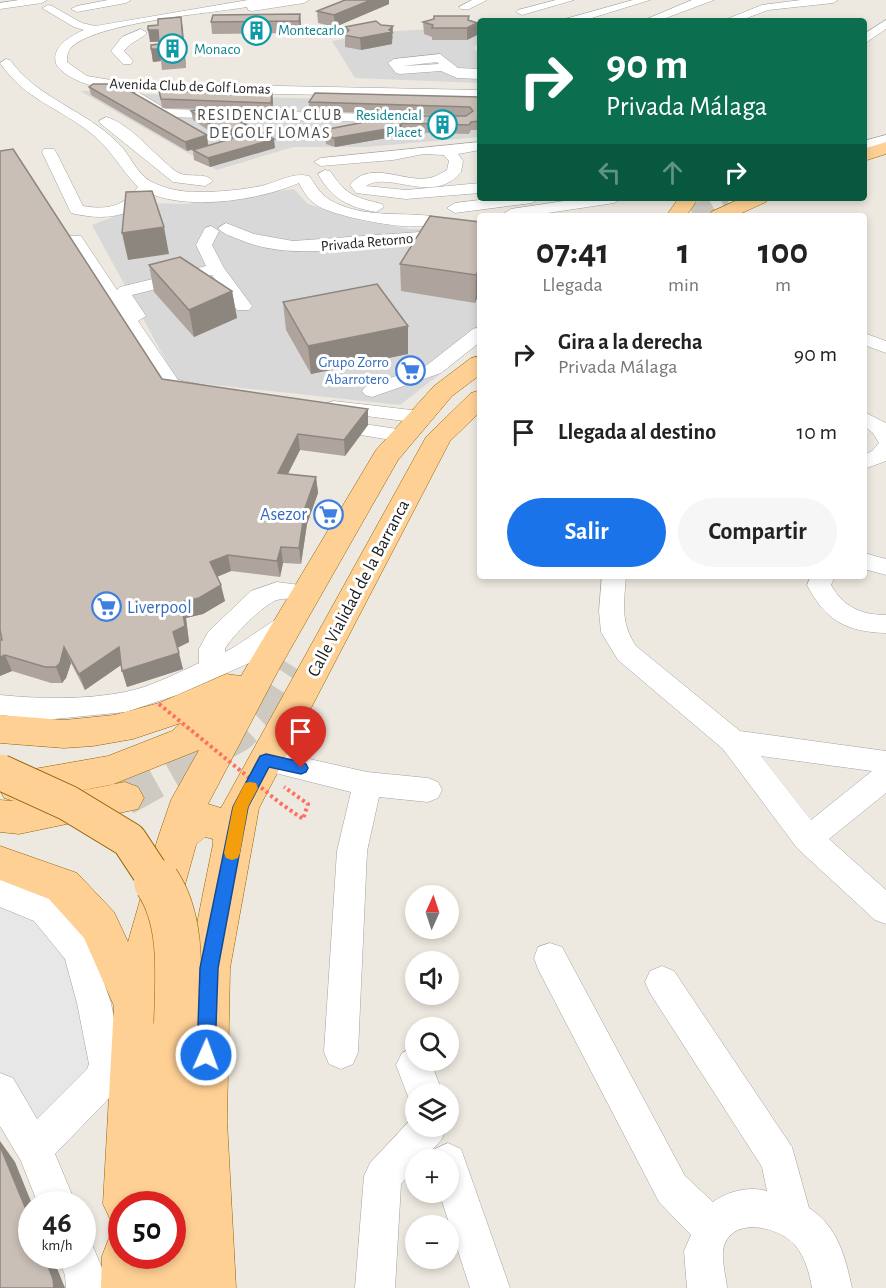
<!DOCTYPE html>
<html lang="es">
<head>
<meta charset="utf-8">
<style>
	body { margin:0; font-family:"Alegreya Sans",sans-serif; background:#f6f6f6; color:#222; height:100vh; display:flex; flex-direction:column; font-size:22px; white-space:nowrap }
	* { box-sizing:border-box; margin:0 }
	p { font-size:20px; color:#767676 }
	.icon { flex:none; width:33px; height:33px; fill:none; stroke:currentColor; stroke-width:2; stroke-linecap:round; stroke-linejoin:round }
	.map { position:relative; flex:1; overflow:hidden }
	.details { position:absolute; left:477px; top:213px; width:390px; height:366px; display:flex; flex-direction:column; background:#fff; border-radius:6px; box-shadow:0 3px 9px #0003 }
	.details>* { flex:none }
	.guide { position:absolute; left:477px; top:18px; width:390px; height:183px; border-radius:6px; box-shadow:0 3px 9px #0003; background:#0b6e4f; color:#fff; overflow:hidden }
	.needle { width:39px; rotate:3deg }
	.buttons { position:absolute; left:405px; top:885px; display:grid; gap:12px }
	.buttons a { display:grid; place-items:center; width:54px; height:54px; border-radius:50%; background:#fff; box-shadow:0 3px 9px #0003; font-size:30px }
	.speed { position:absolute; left:18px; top:1191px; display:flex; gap:12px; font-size:30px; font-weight:700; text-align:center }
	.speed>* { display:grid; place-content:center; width:78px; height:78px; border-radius:50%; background:#fff; box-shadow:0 3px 9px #0003; line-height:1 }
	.speed small { font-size:15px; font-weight:400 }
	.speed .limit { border:9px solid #d22; background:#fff; color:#111 }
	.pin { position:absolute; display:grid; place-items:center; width:51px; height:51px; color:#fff; margin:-62px -26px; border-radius:50% 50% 50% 0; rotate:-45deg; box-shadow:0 0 6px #0007 }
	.pin .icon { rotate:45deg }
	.me { position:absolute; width:66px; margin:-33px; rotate:2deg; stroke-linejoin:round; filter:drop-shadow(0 0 4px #0008) }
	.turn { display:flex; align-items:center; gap:21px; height:126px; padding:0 30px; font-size:27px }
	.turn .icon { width:78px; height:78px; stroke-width:2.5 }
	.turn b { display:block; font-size:42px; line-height:51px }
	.lanes { display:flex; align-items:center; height:57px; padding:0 30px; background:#0003; justify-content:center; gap:30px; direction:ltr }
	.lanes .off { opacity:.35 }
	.eta { display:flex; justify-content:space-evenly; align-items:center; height:102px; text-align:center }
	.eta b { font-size:36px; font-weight:700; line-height:42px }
	.cta { display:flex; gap:12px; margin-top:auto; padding:12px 30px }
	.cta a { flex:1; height:69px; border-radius:36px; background:#1a73e8; color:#fff; font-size:24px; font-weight:700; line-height:69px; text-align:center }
	.cta a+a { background:#f6f6f6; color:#222 }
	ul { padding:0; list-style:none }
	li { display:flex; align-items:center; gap:18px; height:78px; padding:0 30px }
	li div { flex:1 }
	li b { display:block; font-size:22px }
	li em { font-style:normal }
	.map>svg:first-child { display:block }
	.residential { fill:#d9d8d8 }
	.parking { fill:#e7e7e7 }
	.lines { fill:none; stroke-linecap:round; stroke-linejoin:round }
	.major-tunnel-far1 { stroke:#cecac2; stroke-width:21; stroke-dasharray:21 10; stroke-linecap:butt }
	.major-tunnel { stroke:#cecac2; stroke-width:35; stroke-dasharray:35 17; stroke-linecap:butt }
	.minor-casing { stroke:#a2a2a2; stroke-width:1 }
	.major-casing { stroke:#936100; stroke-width:1 }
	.path { stroke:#ff6f60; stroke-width:4; stroke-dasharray:3 3; stroke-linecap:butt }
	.minor { fill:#fff; fill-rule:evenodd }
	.major { fill:#ffd094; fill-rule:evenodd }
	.major-bridge-far1-casing { stroke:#936100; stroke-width:37; stroke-linecap:butt }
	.major-bridge-casing { stroke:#936100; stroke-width:47; stroke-linecap:butt }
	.path-bridge { stroke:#ff6f60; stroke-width:4; stroke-dasharray:3 3; stroke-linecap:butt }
	.major-bridge-far1 { stroke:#ffd094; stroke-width:35 }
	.major-bridge { stroke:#ffd094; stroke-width:46 }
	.wall { fill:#aea49d }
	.shaded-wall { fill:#8d867f }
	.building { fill:#cabfb6; stroke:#8d867f; stroke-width:1.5 }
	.route { fill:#1a73e8; stroke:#114b97; stroke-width:1.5 }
	.slow { fill:#f59e0b }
	.labels { text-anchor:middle; stroke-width:6; stroke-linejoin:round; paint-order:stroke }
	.far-culture-label { font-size:15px; fill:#0d838f; stroke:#fff; text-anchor:start }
	.far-street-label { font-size:15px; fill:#1b1b1b; stroke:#fff }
	.far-shop-label { font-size:15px; fill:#366cbe; stroke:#fff; text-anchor:end }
	.far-neighbourhood-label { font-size:16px; letter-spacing:1.5px; fill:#4e4e4e; stroke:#fff }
	.shop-label { font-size:18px; fill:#366cbe; stroke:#fff; text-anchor:end }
	.street-label { font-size:18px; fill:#1b1b1b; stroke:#fff }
</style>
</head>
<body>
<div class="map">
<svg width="886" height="1288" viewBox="0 0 886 1288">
	<rect width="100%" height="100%" fill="#eee9e0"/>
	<path class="residential" d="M465,27L480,36V42L473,48L480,54V83L355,78L332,41L382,32Z
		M125,90L145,94L480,103V137L366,147H293L217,170L80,91Z
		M294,189L308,204L358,220L410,229L464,228L480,239V343L400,405L177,381L92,225L149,203L188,204Z"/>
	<path class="parking" d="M0,881L104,969L114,1010L119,1066L27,1159L0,1111Z"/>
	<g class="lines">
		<path class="major-tunnel-far1" d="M694,216L726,198"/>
		<path class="major-tunnel" d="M125,798L239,734L269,706L294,667"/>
		<defs>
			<path id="minor" d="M19,0H47L42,3L0,9V3Z
				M108,0H131L126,3L77,12L71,9L77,6Z
				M248,0H309L304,3L252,11L248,10L247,7C212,13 90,23 70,49C67,53 67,58 67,62L87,76L129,83L480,90V98L129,91C103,88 75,86 57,66C49,48 70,36 84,30L74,27L42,8L48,5L52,6L82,23L95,26Z
				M472,0H487L469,9H461L459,7Z
				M556,0H574L522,15L516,12L518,10Z
				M633,0H650L582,21H563L565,19Z
				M692,0H714L658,21H642Z
				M801,0H838L833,3L768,10L739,21H722L762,5Z
				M886,20V29L864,44V34Z
				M141,29L147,33C140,40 130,42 124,51L133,61L131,64H123L111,51L122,37Z
				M440,54L458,68L480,69V79L457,78L441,71L400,74L396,73L388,63L394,59ZM437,62L439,64L403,66Z
				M6,59L10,60C38,99 86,110 118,143C130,154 136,173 150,181C165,189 181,192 198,192C219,192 241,190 261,186C278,182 293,172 309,176C316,185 320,194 330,200C361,218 397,212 431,216C436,217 435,217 438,221C425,236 338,217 320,207C310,202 304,193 299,183C260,200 189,211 149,193C132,220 100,220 71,213L42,152L44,149H54L56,152L83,206C106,210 124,207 138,187C121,170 111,149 92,134C60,108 25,100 0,63Z
				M138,92L166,109L417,115L424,119L417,123L163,117L133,99L131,96L133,93Z
				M106,117C130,123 157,158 177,172C188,179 204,171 213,181L205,186L173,182L101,124L99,121Z
				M886,135V143L864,149V141Z
				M480,142V150L458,154L463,161L461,172C434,206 388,170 366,186L406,190L480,183V193L406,199L356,193L350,185C370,159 404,183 429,178C436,177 441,173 447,170L449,161L444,155L424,154L393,160L321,166L314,162L321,158Z
				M325,170L330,171C346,195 354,197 382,204L384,207L376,212C348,207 332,199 318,174Z
				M496,198H540L532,203L455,213L447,208L455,203Z
				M584,198H622L614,203L528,216H504L503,214L511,209Z
				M226,223L254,234L293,241L420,232L480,237V247C457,244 434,241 411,242C355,245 292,263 238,239C231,236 223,234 218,228Z
				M211,226L219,231L212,245L224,268L252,306L249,310H237L212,275L132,295L146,316L138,321L178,380L207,386L210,390L207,394L200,396L164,389L67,239L69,236H81L117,290L120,287L206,266L196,245L205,228Z
				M480,327V342L441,373L372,397L365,395L362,391L365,387L427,365L473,329Z
				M864,333L886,341V353L864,345Z
				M334,401L420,411L427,413L430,417L427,421L420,423L327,411L324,407L327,403Z
				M864,412L886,423V461L864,469V455L872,451L879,443L873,433L864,426Z
				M330,419L404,430L411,432L414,436L411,440L404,442L323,429L320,425L323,421Z
				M864,553L886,559V575L864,569Z
				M602,576H626C624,604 620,622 636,646L740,731L886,751V793L829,839L886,890V924L875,920L797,848L723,749L618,660L601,632L599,611ZM761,756L872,771L811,820Z
				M811,576H835L831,585C843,607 862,615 886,615V633C846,632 825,620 807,585Z
				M277,582L315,587L318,593L315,599C302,603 289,596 277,600C265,603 230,638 225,649V652C239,646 281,613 290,613C290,613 298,615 299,616L303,622L299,628L258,659L177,695L126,712L44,720L0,715V695C41,699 84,700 125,692C151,687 175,674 199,663V649L208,632L251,591Z
				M265,749L367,772L428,778L438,782L442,790L438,798L428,802L379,797L367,851L358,1052L353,1064L341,1069L329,1064L324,1052L337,851L351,792L255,768L251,760L255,752Z
				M0,878L56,901L90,941L111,1003L123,1064L113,1094L55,1154L76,1204H38L21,1161L0,1126V1073L13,1078L37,1119L87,1069L89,1064L77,1003L65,959L34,921L0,907Z
				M550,943L562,947L685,1176L713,1202C728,1191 749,1186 767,1191L762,1167L650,993L645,982L650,971L662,966L674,971L792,1147L809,1208C838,1227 845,1256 852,1288H812C809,1272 806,1259 795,1245C779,1226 728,1215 723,1251C722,1262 726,1277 727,1288H687L684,1251L691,1235L659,1202L538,969L534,958L538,947Z
				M414,1047L416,1060H430L443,1094H416V1108L412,1107L396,1065L402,1053Z
				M416,1114V1126H447L442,1139L423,1160H416V1168L401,1184L395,1288H355L364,1176L370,1163Z
				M448,1143L461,1149L510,1288H470L439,1192H448V1160H430L435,1149Z
				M82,1239L91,1242L105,1275L106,1288H66L65,1275L57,1256H82Z"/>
			<path id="major" d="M886,142V154L864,161V149Z
				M674,198H694L696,202L686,216H666L676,202Z
				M742,198H769L766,202L735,216H708L711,212Z
				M480,356V375L452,396L398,460L279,669L208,804L221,808L426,437L471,393L480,390V412L450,441L259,808L230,968L227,1121L236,1288H101L102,1256L109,1238L122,1233V1256H172V1204H122V1226L111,1221L103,1204L114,1006L84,938L49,899L0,880V846L77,873L114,912L128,942L157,841L171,800L199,750L111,785L42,798L125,782L138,787L144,798L138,809L19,834L0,832V800L14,801L4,798L0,790L4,776L17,772L108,756L172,731L181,723L133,739L93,746L64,748L0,743V715L64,720L114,715L159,703L226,674L241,676L376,450L434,386L471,358ZM205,837L213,839V844L188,968L186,1006L177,1002L161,1009L157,1018L173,928L196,845Z"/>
		</defs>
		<use href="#minor" class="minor-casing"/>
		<use href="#major" class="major-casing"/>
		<path class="path" d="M280,803L303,819L308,804L284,787"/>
		<use href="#minor" class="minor"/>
		<use href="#major" class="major"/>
		<defs>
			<path id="major-bridge-far1" d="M0,772L68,803L129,840L158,884"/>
			<path id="major-bridge" d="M157,882C184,922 178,978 177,1024"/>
		</defs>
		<use href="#major-bridge-far1" class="major-bridge-far1-casing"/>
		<use href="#major-bridge" class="major-bridge-casing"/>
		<path class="path-bridge" d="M159,704L280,803"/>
		<use href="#major-bridge-far1" class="major-bridge-far1"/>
		<use href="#major-bridge" class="major-bridge"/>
	</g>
	<path class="wall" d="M345,0H389V4L335,27L318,23L317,11Z
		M300,14L301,25L300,33L212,34L211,22Z
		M181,17L186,68L162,70L161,61L153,62L151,49L159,44V42H150L158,25Z
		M469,20L477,35L467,40H432V37L424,34L423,22Z
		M345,27L393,37L392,39V44L361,50L345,47Z
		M89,87L207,135L208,145L187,151L91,95Z
		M159,91L272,93L273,102L272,112L216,110L249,126L250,133L275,148L210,167L194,160L193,150L231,139L223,140L193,120L191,111L201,109L162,108Z
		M480,97V130H471L469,134L402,132L398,136L335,147L326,144L325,135L329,129L466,116L309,111V102Z
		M0,151L162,379L368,409V425L345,456L300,450L288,474L316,477L318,493L307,524L301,564L283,563L280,577L231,571L217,577L225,601L203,614L186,618L189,642L177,648L183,669L127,687L121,665L85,690L71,663L66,678L62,683H51L12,671L0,676Z
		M480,222L475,303L401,291L400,264Z
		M149,265L232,291L237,318L194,337L154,292Z
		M283,302L408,354L311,374L286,330Z"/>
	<path class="shaded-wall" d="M371,0H389V4L335,27L334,15Z
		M300,14L301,25L300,33L299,21Z
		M469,16L468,27L477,23V35L467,40V28Z
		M181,17L183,29L186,68L184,56Z
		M393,26L392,44L361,50L360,38L389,30Z
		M148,30H158L161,41L150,42Z
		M151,49H159L161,61L153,62Z
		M272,93L273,102L272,112L271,103Z
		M402,123V132L398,136L335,147L334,138Z
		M249,126L250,135L223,140L221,131Z
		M207,135L208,145L187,151L185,142Z
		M274,139L275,148L210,167L208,158Z
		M164,227L169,254L128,260L122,233Z
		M480,267V292L475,303L476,275Z
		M232,291L237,318L194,337L189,310Z
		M408,326V354L311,374L308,346Z
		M368,409V425L345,456L344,440Z
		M298,434L300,450L280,489L278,473Z
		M316,477L318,493L307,524L301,564L299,548L305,508Z
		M281,547L283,563L280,577L277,561Z
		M228,555L231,571L214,578L210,562Z
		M221,585L225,601L203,614L186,618L189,642L177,648L173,632L181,602Z
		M64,647L71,663L66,678L62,683L56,667Z
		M119,647L124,663L85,690L79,674Z
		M179,653L183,669L127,687L122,671Z
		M5,655L12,671L0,676V657Z
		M0,1141L15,1162L32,1204V1224L0,1146Z
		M44,1256H52L65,1288H54Z"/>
	<path class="building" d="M345,0H371L334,15L317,11Z
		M300,14L299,21L211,22L213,15Z
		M434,16H469L468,20L477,23L467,28H432L433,25L423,22L434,19Z
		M181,17L184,56L160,57L159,49H151V45L159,44L158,30H148V26L158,25V19Z
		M376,21L381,25L393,26L389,30L392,32L360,38L344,35L349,30L345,27Z
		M93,84H118L207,135L185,142L89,87Z
		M159,91L272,93L271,103L161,99Z
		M315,93L480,97V121L471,122L469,125L402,123L398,127L334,138L325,135L329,129L395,116H466L473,111L470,107L309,102Z
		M212,107L249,126L221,131L191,111Z
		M258,131L274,139L208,158L193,150Z
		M13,149L162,379L368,409L344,440L298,434L278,473L316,477L305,508L299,548L281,547L277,561L228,555L210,562L221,585L199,598L181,602L185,626L173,632L179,653L122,671L119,647L79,674L64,647L60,663L56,667H45L5,655L0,657V640H2L0,630V151Z
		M152,191L164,227L122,233L126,192Z
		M430,216L480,222V267L476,275L400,264Z
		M180,257L232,291L189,310L149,265Z
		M377,284L408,326L308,346L283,302Z
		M0,1146L32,1224V1256H44L53,1279L54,1288H0Z"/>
	<path class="route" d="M266,754L301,762L306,764L308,768L306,772L301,774L269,767L248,807L218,968L215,1055L213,1062L206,1065L200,1062L197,1055L200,968L233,807L260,756Z"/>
	<path class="slow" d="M250,782L256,783L258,788L248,807L240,853L238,858L232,860L226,858L224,853L233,807L245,783Z"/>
	<defs>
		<symbol id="building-ring" viewBox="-11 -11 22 22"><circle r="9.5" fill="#fff" stroke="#0f9aa8" stroke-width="1.5"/><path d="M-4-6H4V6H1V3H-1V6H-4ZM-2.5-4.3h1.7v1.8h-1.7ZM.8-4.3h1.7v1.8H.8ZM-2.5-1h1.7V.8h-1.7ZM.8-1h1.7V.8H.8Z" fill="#0f9aa8"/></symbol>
		<symbol id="supermarket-ring" viewBox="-11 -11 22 22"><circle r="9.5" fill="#fff" stroke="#3f7fe0" stroke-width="1.5"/><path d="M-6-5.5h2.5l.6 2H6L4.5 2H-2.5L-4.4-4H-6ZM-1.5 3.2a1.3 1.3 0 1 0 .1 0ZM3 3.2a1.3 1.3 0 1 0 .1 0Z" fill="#3f7fe0"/></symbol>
	</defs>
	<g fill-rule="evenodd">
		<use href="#building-ring" x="240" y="14" width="33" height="33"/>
		<use href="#building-ring" x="156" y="32" width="33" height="33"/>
		<use href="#building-ring" x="426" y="108" width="33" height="33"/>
		<use href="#supermarket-ring" x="394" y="354" width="33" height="33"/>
		<use href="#supermarket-ring" x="312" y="498" width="33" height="33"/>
		<use href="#supermarket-ring" x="90" y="590" width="33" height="33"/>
	</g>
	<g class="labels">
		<g class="far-culture-label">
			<text x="278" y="35">Montecarlo</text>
			<text x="194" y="54">Monaco</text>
			<text x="422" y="120" text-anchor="end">Residencial<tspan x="422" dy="17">Placet</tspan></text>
		</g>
		<g class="far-street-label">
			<text transform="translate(190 86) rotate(2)" y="5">Avenida Club de Golf Lomas</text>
			<text transform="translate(367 242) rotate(-5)" y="5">Privada Retorno</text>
		</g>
		<g class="far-shop-label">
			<text x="389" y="367">Grupo Zorro<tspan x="389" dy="17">Abarrotero</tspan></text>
		</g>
		<g class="far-neighbourhood-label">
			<text x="270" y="120">RESIDENCIAL CLUB<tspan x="270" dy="18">DE GOLF LOMAS</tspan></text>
		</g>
		<g class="shop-label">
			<text x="307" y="520">Asezor</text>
			<text x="127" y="613" text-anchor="start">Liverpool</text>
		</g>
		<g class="street-label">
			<text transform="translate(358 588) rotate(-62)" y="6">Calle Vialidad de la Barranca</text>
		</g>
	</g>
</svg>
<div class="buttons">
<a><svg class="needle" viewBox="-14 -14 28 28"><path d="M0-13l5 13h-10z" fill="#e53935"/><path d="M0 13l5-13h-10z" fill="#767676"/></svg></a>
<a><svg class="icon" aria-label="sound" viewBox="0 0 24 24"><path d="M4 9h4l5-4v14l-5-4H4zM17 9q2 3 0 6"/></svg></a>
<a><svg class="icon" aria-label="search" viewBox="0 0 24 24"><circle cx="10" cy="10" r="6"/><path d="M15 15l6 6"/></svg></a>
<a><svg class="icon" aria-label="layers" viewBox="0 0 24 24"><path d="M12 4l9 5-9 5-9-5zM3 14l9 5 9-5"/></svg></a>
<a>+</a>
<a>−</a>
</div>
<div class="speed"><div>46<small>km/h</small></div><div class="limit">50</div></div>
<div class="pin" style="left:301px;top:768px;background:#d93025"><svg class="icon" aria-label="arrive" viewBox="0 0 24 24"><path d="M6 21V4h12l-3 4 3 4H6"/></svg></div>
<svg class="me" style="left:206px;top:1055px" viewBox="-20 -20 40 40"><circle r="17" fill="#1a73e8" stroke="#fff" stroke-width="3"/><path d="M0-11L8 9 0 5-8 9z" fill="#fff"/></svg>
<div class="guide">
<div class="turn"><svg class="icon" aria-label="right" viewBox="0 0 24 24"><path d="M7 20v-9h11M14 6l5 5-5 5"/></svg><div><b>90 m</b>Privada Málaga</div></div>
<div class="lanes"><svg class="icon off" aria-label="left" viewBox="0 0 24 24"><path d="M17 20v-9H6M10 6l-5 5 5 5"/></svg><svg class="icon off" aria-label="ahead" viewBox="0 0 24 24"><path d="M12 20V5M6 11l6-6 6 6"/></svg><svg class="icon" aria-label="right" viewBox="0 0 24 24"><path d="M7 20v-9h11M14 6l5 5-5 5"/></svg></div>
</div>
<section class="details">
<div class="eta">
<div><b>07:41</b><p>Llegada</p></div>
<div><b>1</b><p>min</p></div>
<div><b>100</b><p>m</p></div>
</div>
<ul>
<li><svg class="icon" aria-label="right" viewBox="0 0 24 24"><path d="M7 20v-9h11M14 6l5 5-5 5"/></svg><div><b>Gira a la derecha</b><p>Privada Málaga</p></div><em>90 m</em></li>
<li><svg class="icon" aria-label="arrive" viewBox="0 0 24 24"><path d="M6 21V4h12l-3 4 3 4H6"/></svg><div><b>Llegada al destino</b></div><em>10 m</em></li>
</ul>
<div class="cta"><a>Salir</a><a>Compartir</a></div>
</section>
</div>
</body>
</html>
